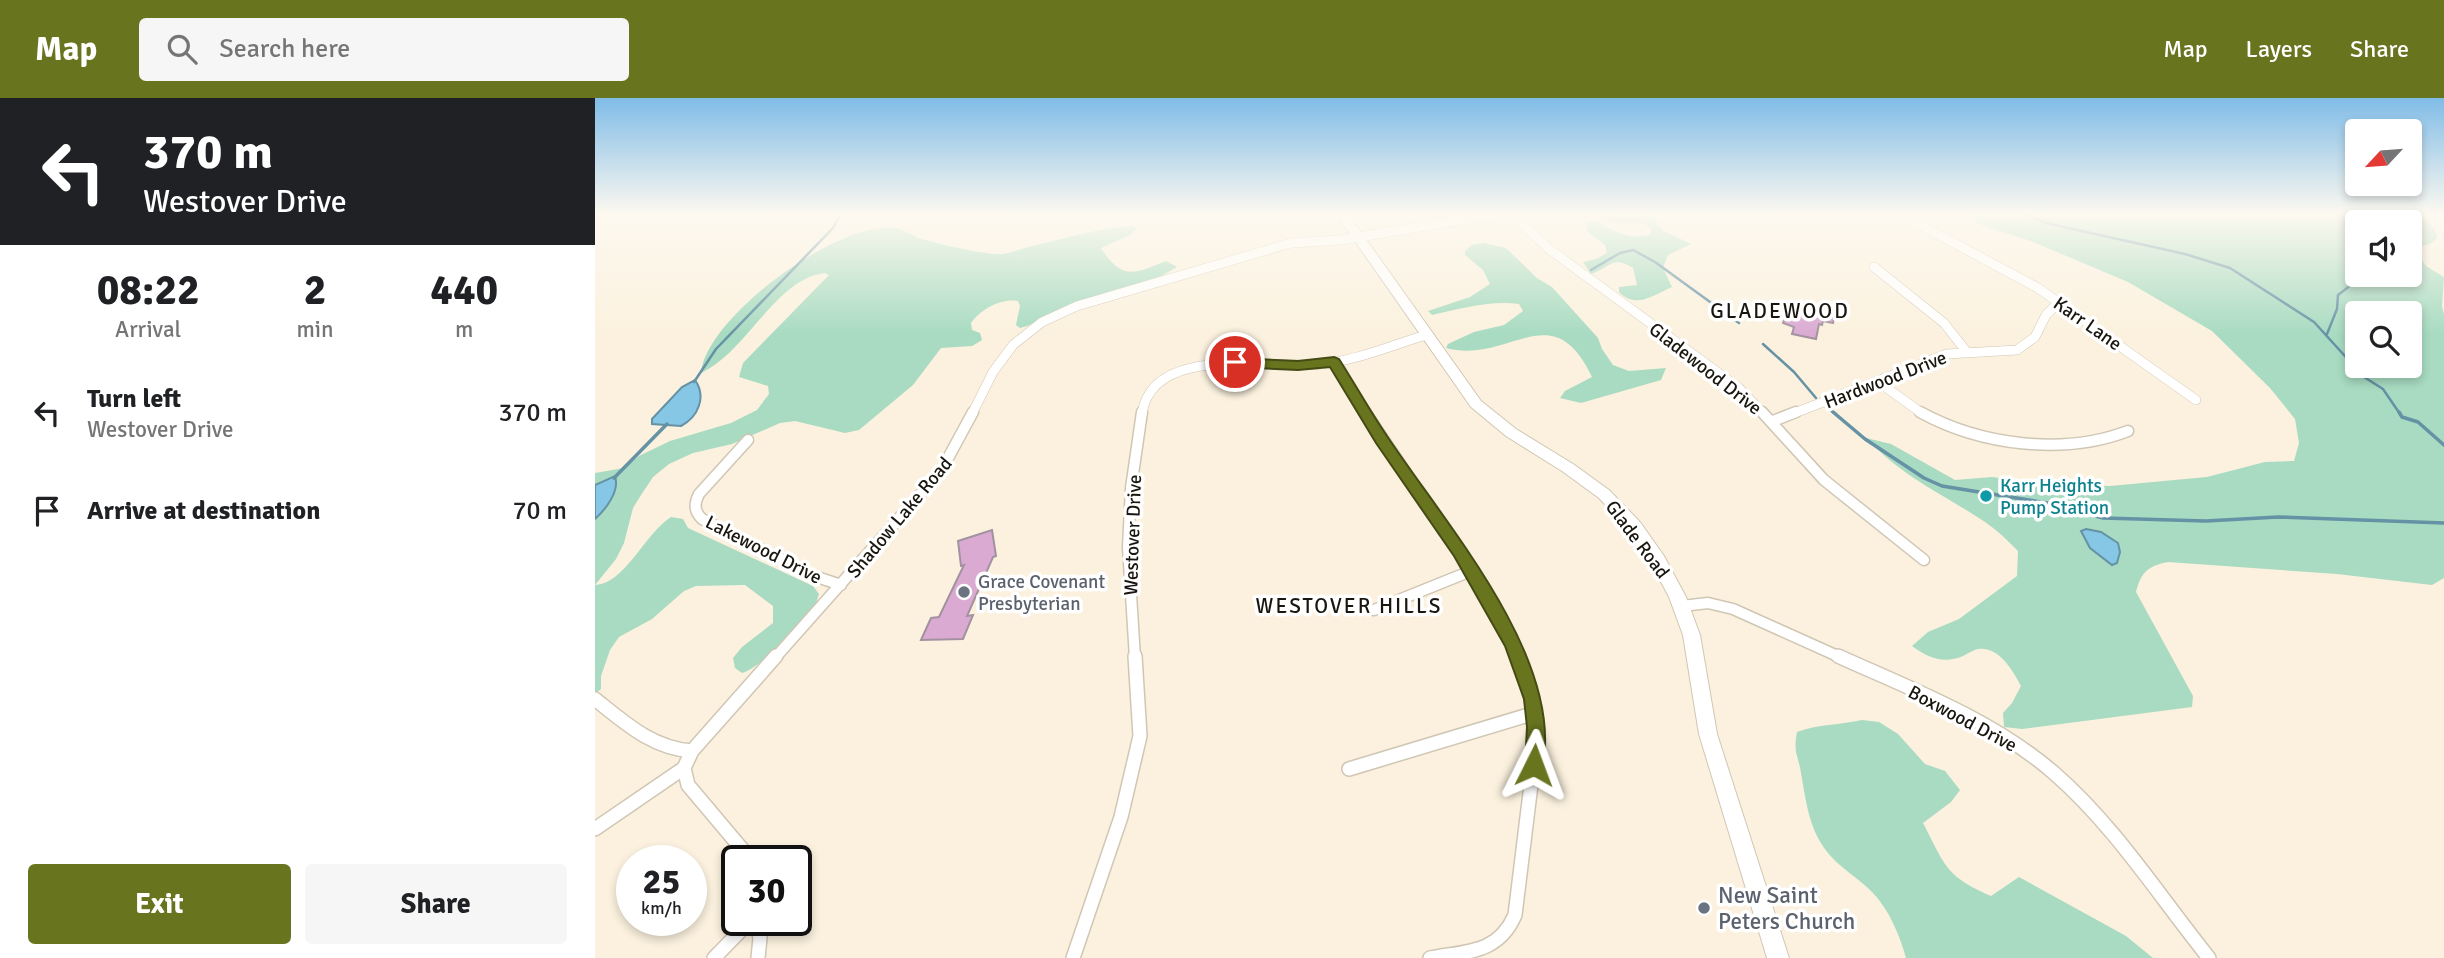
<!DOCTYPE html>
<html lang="en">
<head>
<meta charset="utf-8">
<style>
	body { margin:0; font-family:Signika,sans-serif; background:#f6f6f6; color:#202124; height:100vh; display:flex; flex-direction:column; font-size:26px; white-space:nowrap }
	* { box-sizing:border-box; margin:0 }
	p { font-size:23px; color:#757577 }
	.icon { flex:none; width:38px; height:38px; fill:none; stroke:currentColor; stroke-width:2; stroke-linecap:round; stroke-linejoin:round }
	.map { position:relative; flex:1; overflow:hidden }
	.panel { display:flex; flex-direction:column; background:#fff; width:595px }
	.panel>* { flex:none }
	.banner { background:#202124; color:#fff; overflow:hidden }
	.needle { width:46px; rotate:244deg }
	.fabs { position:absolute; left:1750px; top:21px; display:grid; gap:14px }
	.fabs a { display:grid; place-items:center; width:77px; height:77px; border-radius:7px; background:#fff; box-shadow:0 4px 10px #0003; font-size:35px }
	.speed { position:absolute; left:21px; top:747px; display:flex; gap:14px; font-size:35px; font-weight:700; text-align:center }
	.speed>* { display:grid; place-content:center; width:91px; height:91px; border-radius:50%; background:#fff; box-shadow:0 4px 10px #0003; line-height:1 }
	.speed small { font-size:18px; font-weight:400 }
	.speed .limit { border:4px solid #111; border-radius:10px; background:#fff; color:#111 }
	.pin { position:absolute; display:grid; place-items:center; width:60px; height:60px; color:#fff; margin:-30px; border:4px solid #fff; border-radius:50%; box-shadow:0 2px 7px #0007 }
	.me { position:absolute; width:77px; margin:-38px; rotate:3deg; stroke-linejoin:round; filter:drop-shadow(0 0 5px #0008) }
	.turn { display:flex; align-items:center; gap:24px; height:147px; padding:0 28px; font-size:32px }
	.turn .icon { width:91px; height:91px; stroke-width:2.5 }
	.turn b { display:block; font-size:49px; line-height:60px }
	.eta { display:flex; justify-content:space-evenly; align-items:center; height:119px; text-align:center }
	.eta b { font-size:42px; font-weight:700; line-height:49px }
	.action { display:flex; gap:14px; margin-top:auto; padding:14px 28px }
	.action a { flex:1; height:80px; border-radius:7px; background:#69741f; color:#fff; font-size:28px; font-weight:700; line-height:80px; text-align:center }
	.action a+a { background:#f6f6f6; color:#202124 }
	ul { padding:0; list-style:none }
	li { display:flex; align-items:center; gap:21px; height:98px; padding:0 28px }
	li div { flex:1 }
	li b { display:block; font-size:26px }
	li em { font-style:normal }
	header { display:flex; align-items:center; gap:42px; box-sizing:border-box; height:98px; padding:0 35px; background:#69741f; color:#fff }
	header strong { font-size:33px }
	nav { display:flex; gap:38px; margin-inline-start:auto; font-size:24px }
	.search { width:490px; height:63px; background:#f6f6f6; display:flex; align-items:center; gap:18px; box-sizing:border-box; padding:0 24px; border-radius:7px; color:#757577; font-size:26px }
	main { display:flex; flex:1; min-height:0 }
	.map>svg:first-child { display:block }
	.green { fill:#a8dbc1; fill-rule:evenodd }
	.water { fill:#85c7e5; stroke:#6592a5; stroke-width:2 }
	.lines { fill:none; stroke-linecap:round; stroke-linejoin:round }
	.stream-far1 { stroke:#6592a5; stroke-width:2.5 }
	.stream { stroke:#6592a5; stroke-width:3.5 }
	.building { fill:#daaad3; stroke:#a2929f; stroke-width:2 }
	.street-far2-casing { stroke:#d0c6b4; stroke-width:10 }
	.street-far1-casing { stroke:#d0c6b4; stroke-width:13 }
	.street-casing { stroke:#d0c6b4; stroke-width:16 }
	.secondary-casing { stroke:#d0c6b4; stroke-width:2 }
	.street-far2 { stroke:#fff; stroke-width:9 }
	.street-far1 { stroke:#fff; stroke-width:10 }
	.street { stroke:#fff; stroke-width:13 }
	.secondary { fill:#fff; fill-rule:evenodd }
	.route { fill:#69741f; stroke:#444b14; stroke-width:2 }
	.culture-dot { fill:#0f9aa8; stroke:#fff; stroke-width:2.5 }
	.worship-dot { fill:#6b7280; stroke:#fff; stroke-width:2.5 }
	.labels { text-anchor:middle; stroke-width:7; stroke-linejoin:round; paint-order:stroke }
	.street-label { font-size:19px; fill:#19160f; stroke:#fff }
	.culture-label { font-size:19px; fill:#0d838f; stroke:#fff; text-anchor:start }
	.worship-label { font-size:19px; fill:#5b616d; stroke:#fff; text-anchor:start }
	.neighbourhood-label { font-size:21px; letter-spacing:2px; fill:#19160f; stroke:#fff }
	.near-worship-label { font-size:23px; fill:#5b616d; stroke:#fff; text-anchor:start }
</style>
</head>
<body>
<header>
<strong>Map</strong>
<div class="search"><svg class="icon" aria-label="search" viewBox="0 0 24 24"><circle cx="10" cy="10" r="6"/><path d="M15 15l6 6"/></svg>Search here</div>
<nav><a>Map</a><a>Layers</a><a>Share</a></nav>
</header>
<main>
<section class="panel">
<div class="banner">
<div class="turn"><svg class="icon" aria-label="left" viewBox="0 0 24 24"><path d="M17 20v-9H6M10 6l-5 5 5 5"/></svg><div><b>370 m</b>Westover Drive</div></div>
</div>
<div class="eta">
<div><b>08:22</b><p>Arrival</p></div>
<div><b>2</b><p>min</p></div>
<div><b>440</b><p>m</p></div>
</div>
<ul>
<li><svg class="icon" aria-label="left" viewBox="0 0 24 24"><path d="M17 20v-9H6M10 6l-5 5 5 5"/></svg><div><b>Turn left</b><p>Westover Drive</p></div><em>370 m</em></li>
<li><svg class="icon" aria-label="arrive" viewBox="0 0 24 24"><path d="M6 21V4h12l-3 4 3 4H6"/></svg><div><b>Arrive at destination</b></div><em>70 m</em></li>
</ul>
<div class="action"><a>Exit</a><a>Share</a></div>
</section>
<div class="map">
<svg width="1849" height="860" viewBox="0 0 1849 860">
	<rect width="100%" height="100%" fill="#fbf1de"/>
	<path class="green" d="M1007,116H1063L1060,121L1068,133L1096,146L1073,157L1068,170L1077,189C1057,198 1041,211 1024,194V189L1042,187L1038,170C1017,157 1016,169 996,176L988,164L1001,161L1012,155L1010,147L992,133V125L1000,123C1019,133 1033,142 1055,137L1056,132L1049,125H1018L1007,120Z
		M1375,116H1822C1831,124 1841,128 1842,140L1837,145L1823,149L1821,153L1831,168L1849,179L1847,208L1849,216V480L1837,487L1742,476L1573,464C1553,468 1546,474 1541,494L1598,598L1597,609L1427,631L1409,629L1408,615L1417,605L1426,588C1418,573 1404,548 1383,551C1378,552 1372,556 1368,558C1349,566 1333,560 1317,548L1333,534L1364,521L1422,478L1423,453C1413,443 1402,432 1390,424C1345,394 1310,381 1271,340L1296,346L1360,382L1397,379L1462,387L1515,388L1612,379L1670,364L1699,363L1704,345L1700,321L1675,290L1617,233L1533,184L1436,143L1383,126ZM1762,124H1815V177H1762ZM1762,215H1815V268H1762Z
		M537,128L542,130L535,137L506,150C527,183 539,176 571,163L582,169L566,178L480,206L432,228L425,230L421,227L425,208L423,203C406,200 386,211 376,225L377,232L385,235L387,242L377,248L346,250L318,287L264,332L250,335L200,323L185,325L137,346L98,355L74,366L58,379L46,397L38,410L29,445L21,461L0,487C30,486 50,435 76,419L88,421L93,430L218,488L224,496C222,501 221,508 218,512C207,528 165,570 147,575L140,570L138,560L147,549L178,525V508L150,487L101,488L89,493L57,521L24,539L15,552L6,578V591L0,596V375L29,370L44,358L75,343L136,325L162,312L174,296L173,288L144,279L148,265L234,177L230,175C181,180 151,255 106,275C111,219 244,122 300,130C308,131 316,137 324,140C340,145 393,158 408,156C416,155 425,151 433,149C468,141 502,130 537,128Z
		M889,145L911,150L942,180L957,189L1003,240L1007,251L1018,267L1034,273L1071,270L1066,282L986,305L965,300L970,293L997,279C957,195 915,267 851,250L853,246L879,234L909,227L928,213L924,206C895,202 864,211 837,217L833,213L875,199L895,186L888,172L870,157V153L877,147Z
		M1267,622L1284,624L1303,636L1330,666L1350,673L1365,692L1356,704L1328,725C1350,767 1350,778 1396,798L1424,779L1531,838L1558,860H1311C1305,838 1294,811 1277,794C1264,780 1247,772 1233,755C1214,732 1211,703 1206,675C1203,656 1198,655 1202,634C1222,626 1246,627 1267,622Z"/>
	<path class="water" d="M100,282C112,299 103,319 86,328L57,326V321L87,289Z
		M20,378C25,393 11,411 0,421V387Z
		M1491,431L1506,434L1523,445L1525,454L1522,465L1517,467L1495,450L1486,433Z"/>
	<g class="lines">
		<path class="stream-far1" d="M1431,116L1451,125L1590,156L1635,170L1719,224L1769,279L1788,291L1805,316
			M1762,116L1766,124
			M996,172L1025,155L1038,152L1060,164L1144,225
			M1732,236L1742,211L1743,197L1769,177
			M1168,246L1199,274L1221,300
			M99,284L121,251L238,130L246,116
			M1231,309L1241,316"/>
		<path class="stream" d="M1238,314L1270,341L1329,380L1347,388L1452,405L1508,420L1611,423L1683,419L1849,425
			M1804,314L1807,319L1823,324L1849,347
			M19,380L72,326"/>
	</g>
	<path class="building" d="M1196,206L1240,215L1238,225L1228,223L1227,227L1224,226L1221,241L1197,236L1199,229L1188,225Z
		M397,432L401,458L398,459L372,518L378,517L368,541L326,542L336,520L344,519L369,467L366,468L363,443Z"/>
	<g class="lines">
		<defs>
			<path id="street-far2" d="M916,116L954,151L1144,290L1169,316
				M1305,116L1443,190L1601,302
				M1279,169L1349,225L1371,253
				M739,264L771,316
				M1282,283L1328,316
				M377,316L398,274L418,247L447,224L482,208L696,145L746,142L902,116
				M547,316C557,244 677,272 727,266C763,262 797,247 831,237
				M1197,316L1352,256L1422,252L1440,239L1451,217L1464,204"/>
			<path id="street-far1" d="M770,314L875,470L909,526L924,560
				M1167,314L1229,382L1329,462
				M1325,314C1385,347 1468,358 1533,333
				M1178,323L1201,314
				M153,342L104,396C99,406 99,413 107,421L216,477L246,487
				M1087,508L1113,505L1138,511L1247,560
				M779,512L876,473
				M180,560L346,373L378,314
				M540,560L533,449L536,390L547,314"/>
			<path id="street" d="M1243,558C1316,591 1398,622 1459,675C1520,728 1564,798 1614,860
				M0,601C30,625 57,650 97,653
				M754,671L940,615
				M0,731L89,670
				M157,763L93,687L89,670L97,653L181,558
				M161,822L165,840L163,860
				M119,860L156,822
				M478,860L526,719L545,638L540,558
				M835,860C872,853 903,856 920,817L941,646L939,612L924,558"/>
			<path id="secondary" d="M741,116H753L886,303L921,331L978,366L1014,392L1045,424L1069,458L1091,499L1105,537L1122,636L1194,860H1172L1104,636L1088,537L1074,499L1057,467L1034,433L1004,400L967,373L911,338L876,309Z"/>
		</defs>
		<use href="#street-far2" class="street-far2-casing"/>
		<use href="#street-far1" class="street-far1-casing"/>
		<use href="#street" class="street-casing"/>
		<use href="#secondary" class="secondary-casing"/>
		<use href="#street-far2" class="street-far2"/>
		<use href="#street-far1" class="street-far1"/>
		<use href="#street" class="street"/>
		<use href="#secondary" class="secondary"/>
	</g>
	<linearGradient id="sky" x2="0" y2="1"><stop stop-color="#80bce7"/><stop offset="0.49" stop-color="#fdf9f0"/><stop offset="1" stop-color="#fdf9f0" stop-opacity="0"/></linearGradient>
	<rect width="1849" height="237" fill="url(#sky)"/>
	<path class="route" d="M739,259L744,261C760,286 775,313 792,338C847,421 954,543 950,647C949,656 950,665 946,673L939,676L933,673L930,667L932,629L929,601L910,548L859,458L781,345L735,269L703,272L640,269L633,264L640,260L703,263Z"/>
	<circle class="culture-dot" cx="1391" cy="398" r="7"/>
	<g class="worship-dot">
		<circle cx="369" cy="494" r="7"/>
		<circle cx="1109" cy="810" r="7"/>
	</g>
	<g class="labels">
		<g class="street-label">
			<text transform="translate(1493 225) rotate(35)" y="7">Karr Lane</text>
			<text transform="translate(1111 270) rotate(38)" y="7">Gladewood Drive</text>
			<text transform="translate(1290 281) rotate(-21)" y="7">Hardwood Drive</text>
			<text transform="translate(304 419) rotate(-50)" y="7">Shadow Lake Road</text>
			<text transform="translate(537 437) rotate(-88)" y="7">Westover Drive</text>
			<text transform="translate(1043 441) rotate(53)" y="7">Glade Road</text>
			<text transform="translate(169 451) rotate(27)" y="7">Lakewood Drive</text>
			<text transform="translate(1368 620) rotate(28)" y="7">Boxwood Drive</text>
		</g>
		<g class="culture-label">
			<text x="1405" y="394">Karr Heights<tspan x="1405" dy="22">Pump Station</tspan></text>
		</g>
		<g class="worship-label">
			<text x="383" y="490">Grace Covenant<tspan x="383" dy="22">Presbyterian</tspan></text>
		</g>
		<g class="neighbourhood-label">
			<text x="1185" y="220">GLADEWOOD</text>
			<text x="754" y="515">WESTOVER HILLS</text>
		</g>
		<g class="near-worship-label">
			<text x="1123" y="805">New Saint<tspan x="1123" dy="26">Peters Church</tspan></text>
		</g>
	</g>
</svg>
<div class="fabs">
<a><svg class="needle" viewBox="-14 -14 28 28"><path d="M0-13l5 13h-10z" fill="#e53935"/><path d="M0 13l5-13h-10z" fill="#757577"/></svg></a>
<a><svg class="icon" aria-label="sound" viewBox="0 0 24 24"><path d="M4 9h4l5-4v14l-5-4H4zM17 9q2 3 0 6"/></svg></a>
<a><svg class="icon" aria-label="search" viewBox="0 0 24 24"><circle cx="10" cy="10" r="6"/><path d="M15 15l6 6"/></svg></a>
</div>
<div class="speed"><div>25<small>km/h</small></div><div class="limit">30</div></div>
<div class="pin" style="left:640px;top:264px;background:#d93025"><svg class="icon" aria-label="arrive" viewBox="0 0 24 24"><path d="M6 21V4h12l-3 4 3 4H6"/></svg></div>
<svg class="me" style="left:939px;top:667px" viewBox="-20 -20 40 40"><path d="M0-17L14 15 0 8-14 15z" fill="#69741f" stroke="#fff" stroke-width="4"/></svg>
</div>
</main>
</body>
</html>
